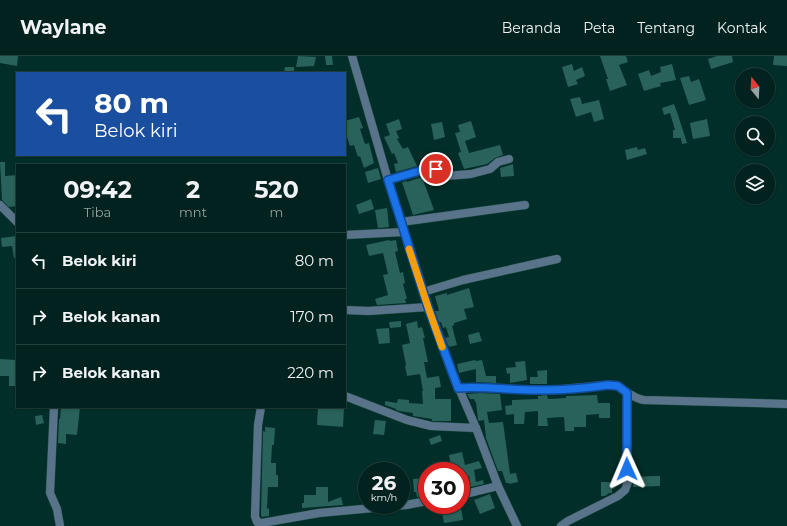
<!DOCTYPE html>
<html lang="id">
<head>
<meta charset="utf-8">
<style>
	body { margin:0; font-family:Montserrat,sans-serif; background:#0f2f2b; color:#f1f3f6; height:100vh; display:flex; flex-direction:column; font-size:15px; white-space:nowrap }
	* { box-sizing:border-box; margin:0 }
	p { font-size:13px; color:#96a4a4 }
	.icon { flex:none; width:22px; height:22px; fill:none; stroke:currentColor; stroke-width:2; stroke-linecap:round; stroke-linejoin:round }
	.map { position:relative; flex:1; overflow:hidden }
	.drawer { position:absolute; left:16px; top:108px; width:330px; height:244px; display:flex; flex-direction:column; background:#01221e; border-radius:0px; box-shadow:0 1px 3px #0004,0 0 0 1px #233f3c }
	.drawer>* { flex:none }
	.banner { position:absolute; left:16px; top:16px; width:330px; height:84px; border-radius:0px; box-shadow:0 1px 3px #0004,0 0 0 1px #233f3c; background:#1a4fa0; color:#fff; overflow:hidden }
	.needle { width:26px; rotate:342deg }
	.fabs { position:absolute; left:735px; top:12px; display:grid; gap:8px }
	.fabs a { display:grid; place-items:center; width:40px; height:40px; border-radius:50%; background:#01221e; box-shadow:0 1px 3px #0004,0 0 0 1px #233f3c; font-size:20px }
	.speed { position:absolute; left:358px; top:406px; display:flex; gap:8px; font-size:20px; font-weight:700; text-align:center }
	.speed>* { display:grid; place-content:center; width:52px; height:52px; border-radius:50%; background:#01221e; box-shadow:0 1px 3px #0004,0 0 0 1px #233f3c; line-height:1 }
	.speed small { font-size:10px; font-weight:400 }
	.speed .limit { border:6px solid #d22; background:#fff; color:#111 }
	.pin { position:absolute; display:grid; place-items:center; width:34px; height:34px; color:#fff; margin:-17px; border:2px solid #fff; border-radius:50%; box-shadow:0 1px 4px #0007 }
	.me { position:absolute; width:44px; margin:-22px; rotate:359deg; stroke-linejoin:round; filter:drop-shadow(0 0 3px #0008) }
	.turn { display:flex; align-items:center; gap:14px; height:84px; padding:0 12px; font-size:18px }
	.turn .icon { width:52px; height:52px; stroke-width:2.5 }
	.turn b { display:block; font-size:28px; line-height:34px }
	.eta { display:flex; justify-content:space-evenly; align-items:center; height:68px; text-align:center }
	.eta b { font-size:24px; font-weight:700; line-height:28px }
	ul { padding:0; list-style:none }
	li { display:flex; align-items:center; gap:12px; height:56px; padding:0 12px; border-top:1px solid #233f3c }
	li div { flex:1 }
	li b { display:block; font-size:15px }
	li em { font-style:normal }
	header { display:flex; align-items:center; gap:24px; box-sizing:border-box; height:56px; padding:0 20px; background:#01221e; border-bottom:1px solid #233f3c }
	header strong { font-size:19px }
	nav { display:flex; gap:22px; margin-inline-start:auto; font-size:14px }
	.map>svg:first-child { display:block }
	.building { fill:#29625a }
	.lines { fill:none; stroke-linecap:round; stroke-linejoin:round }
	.minor-casing { stroke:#234d47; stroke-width:9 }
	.tertiary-casing { stroke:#234d47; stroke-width:9 }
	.minor { stroke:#59748a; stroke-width:8 }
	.tertiary { stroke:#59748a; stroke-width:8 }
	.route-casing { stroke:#114b97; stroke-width:10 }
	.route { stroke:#1a73e8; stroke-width:7 }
	.slow { stroke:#f59e0b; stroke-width:7 }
</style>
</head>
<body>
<header>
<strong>Waylane</strong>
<nav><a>Beranda</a><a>Peta</a><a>Tentang</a><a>Kontak</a></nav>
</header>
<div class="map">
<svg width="787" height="470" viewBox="0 0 787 470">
	<rect width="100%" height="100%" fill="#012e28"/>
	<path class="building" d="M0,0H18L17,10L0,7Z
		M298,0L316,1L314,10L296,11Z
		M325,0H332L333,9H326Z
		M600,0H626L628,6L619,9L627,29L610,35L606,23H608Z
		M717,0H732L733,6L711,13L708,3Z
		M774,0H787V10L773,9Z
		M572,8L574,15L582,11L585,20L576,24L578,28L568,31L562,11Z
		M672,8L676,24L660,27L661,30L644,35L638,18L649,14L651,20L661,16L660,11Z
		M285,11H294V17H284Z
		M689,20L691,26L699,23L706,44L689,49L680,22Z
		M580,41L582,48L599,44L604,63L594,66L591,56L576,61L570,43Z
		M674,48L678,59L687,87L682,88L681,82H673V74H675L670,57L664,59L662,52Z
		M359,61L363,72L360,73L365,88L369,87L374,107L364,112L360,100L358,101L354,89L350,90L346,78H345V65Z
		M399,63L402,73L396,75L399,82L397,83L403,93L408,91L417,110L396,116L394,108L398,107L394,97L392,98L384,81L390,79L386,68Z
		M707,63L710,80L693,83L690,67Z
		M471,65L476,81L465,85L469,97L500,89L503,99L495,102L487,108L464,113L458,97L461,96L455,77L460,76L458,69Z
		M442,66L445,81L434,84L431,68Z
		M637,91L638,94L645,92L647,98L627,104L625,94Z
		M0,106H5V120L17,119V150L9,151L2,144Z
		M513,108L514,120L501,121L500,112Z
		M378,112L381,123L368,127L365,116Z
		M422,121L434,154L413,159L402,126L407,125V126Z
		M371,143L374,153L359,158L356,149Z
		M387,152L389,171L378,172L375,154Z
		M17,180V201L14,202L12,190L2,191L1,182Z
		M389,184L390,185L396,184L398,195L395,196L400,217L403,216L405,227L403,228L407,243H405L406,247L377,249L375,243L388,239L383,219L388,218L383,197L369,200L366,189Z
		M469,232L474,251L464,253L467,263L454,267V269L452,270L457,289L449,291L445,282L449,281L446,271L443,272L441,266H439L435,255H439L435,240L447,237V239Z
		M401,265V271L390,272L389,266Z
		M417,265L418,272L422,271L425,282H423L428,306H424L427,322L439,320L441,331L435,332V343H451V365H432V363L413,360V357L399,355L396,354V353L385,349V345L397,347L398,343L409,344V347L423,348L422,335H423L420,318L407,320L405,310L406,309L402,289L410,287L406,268Z
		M389,272L390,287L379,288L376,273Z
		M479,276L482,285L470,288L468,279Z
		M0,303L17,304V330H9V320H0Z
		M475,304L476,305L482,304L486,320H496V327L476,326V313L459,317L457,308Z
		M525,305L527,324L510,327V317L507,318L506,312L516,311L515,306Z
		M547,314V328H530V321H538L537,315Z
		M480,337L500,338L502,354L487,356L489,367L503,366L510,418L516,417L518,426L509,428V427H506L502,415H498L486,382L484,364L479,365L478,364L476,346H475L474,343H470L467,338Z
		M547,339L548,343L566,342V340L597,339L598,347H610V362H599V358L586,359V371H574V375H565L564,361L547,362L548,370H538V355L525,356L524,368H514V358L506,359L505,350L512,349V344L538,343V340Z
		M61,351H80L77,379L66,378V388L58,387L59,363H60Z
		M318,351H344L343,371L317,369Z
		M42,359L44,367L36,369L35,360Z
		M375,364L386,365L384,379L373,378Z
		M265,371L275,372L274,389H272L271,407H276V419H278V431H268L267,452L269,453V460L262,461L261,459L263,375L265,376Z
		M440,379L442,385L431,389L429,383Z
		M462,396L465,409L479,405L482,412L474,414L476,426L483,424L484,428L471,431L469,420L461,422V415H455L454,410H451L449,399Z
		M654,420H660V430L633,431V421Z
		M425,422L427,440L417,441L416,436H414L413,423Z
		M601,426H612V437H609L605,440H601Z
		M316,431H328V446L341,441L343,449L302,452V447H304V439H316Z
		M490,438L495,452L480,458L474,444Z
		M461,452L463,464L444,467L442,456Z"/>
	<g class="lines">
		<defs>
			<path id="minor" d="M388,124L433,112L446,120L471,118L490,113L498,106L509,103
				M0,149L17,166
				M401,166L525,149
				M345,179L404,176
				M423,236L463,224L557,203
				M345,254L368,255L428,251
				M458,333C488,329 516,335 545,334C568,334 591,329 613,329C624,331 630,342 644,344L787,348
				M345,340L407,364L431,370L476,372
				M54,351L50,437L57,453L60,470
				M261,351L258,369L255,460L257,466L262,467L319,457L406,449L427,445
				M461,439L498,430
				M561,470L568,465L618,440L625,434L628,426L627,337"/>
			<path id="tertiary" d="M352,0L388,124L428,251L451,314L476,372L498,430L517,470"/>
		</defs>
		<use href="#minor" class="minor-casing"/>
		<use href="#tertiary" class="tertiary-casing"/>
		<use href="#minor" class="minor"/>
		<use href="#tertiary" class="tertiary"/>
	</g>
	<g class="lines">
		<defs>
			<path id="route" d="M436,113L430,112L388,124L428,251L458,332C487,330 515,335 544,334C566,334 587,332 608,329L618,330L627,337V413"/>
		</defs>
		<use href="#route" class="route-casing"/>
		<use href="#route" class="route"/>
		<path class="slow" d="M409,193L428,251L442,291"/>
	</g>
</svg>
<div class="fabs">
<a><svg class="needle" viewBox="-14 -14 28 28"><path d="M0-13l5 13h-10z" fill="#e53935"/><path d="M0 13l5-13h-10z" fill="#96a4a4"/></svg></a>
<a><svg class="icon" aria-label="search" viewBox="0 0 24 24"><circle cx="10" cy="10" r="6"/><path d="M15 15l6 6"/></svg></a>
<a><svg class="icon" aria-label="layers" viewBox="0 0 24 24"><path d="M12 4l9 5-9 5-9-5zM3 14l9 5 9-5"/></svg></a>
</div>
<div class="speed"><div>26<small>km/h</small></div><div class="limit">30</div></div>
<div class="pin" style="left:436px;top:113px;background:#d93025"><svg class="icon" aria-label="arrive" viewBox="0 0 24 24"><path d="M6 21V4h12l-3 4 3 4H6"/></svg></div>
<svg class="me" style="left:627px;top:413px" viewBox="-20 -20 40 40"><path d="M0-17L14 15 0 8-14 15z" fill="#1a73e8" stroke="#fff" stroke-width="4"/></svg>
<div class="banner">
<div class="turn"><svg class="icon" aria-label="left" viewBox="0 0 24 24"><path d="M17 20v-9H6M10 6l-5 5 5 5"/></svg><div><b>80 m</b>Belok kiri</div></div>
</div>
<section class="drawer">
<div class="eta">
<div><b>09:42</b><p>Tiba</p></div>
<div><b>2</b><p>mnt</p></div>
<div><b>520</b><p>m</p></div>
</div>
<ul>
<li><svg class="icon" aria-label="left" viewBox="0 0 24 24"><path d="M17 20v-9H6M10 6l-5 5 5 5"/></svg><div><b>Belok kiri</b></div><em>80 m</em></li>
<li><svg class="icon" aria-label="right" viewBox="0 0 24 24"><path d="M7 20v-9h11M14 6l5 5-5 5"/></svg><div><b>Belok kanan</b></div><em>170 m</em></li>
<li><svg class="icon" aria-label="right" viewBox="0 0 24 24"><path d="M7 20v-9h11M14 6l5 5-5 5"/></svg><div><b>Belok kanan</b></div><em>220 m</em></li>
</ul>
</section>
</div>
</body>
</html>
